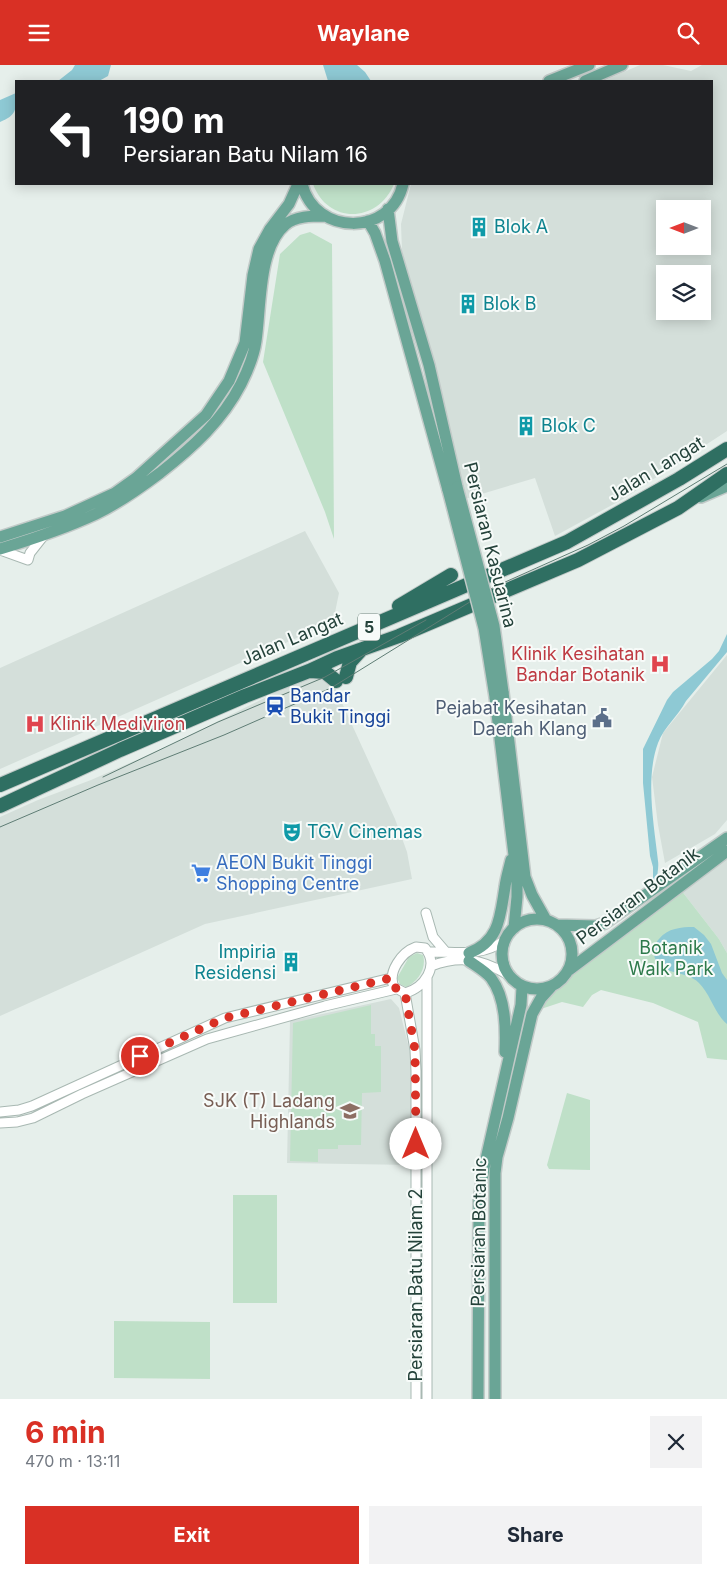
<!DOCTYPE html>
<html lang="en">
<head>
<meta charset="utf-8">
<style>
	body { margin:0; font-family:Inter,sans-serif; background:#f2f2f3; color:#1f2937; height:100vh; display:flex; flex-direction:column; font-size:19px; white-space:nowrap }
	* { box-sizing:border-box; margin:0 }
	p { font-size:16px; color:#747a83 }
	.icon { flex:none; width:28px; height:28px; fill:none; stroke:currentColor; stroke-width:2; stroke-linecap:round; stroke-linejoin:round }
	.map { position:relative; height:1334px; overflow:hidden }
	.panel { display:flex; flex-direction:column; background:#fff; flex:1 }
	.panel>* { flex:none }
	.hud { position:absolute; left:15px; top:15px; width:698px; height:105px; border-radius:0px; box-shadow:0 2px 12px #0003; background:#202124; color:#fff; overflow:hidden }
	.needle { width:32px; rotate:270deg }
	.controls { position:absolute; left:656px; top:135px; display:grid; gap:10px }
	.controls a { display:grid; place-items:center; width:55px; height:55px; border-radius:0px; background:#fff; box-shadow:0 2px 12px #0003; font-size:25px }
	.pin { position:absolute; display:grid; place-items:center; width:42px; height:42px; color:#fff; margin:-21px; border:2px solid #fff; border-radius:50%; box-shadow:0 1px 5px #0007 }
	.me { position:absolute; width:55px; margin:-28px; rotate:0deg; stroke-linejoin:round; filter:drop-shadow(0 0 4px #0008) }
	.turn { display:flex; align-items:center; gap:18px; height:105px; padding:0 25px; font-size:22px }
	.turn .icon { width:65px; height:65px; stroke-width:2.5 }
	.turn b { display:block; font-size:35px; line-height:42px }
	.round { display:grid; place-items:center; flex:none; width:52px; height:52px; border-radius:0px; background:#f2f2f3 }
	.headline { display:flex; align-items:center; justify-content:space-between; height:85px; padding:0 25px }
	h1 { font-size:30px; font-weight:700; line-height:38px; color:#d93025 }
	.cta { display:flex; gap:10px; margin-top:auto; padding:10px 25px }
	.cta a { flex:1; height:58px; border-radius:0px; background:#d93025; color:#fff; font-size:20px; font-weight:700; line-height:58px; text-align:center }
	.cta a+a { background:#f2f2f3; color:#1f2937 }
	header { display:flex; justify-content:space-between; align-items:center; height:65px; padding:0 25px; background:#d93025; color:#fff; font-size:22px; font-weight:700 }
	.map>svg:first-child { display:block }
	.built { fill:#d4dfda; fill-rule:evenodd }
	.green { fill:#bfe0c8 }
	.water { fill:#8ec9d4 }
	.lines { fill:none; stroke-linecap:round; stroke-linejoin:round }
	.minor-casing { stroke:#a8b8b2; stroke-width:11 }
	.major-casing { stroke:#c2cac8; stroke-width:14 }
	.highway-casing { stroke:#c2cac8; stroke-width:16 }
	.minor { stroke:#fff; stroke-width:9 }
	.major { stroke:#6aa596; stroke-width:11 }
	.highway { stroke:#2f6f62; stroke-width:14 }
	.tram { stroke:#5f7d75; stroke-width:1 }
	.major-bridge-casing { stroke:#c2cac8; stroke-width:14; stroke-linecap:butt }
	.major-bridge { stroke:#6aa596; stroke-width:11 }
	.route { stroke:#d93025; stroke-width:9; stroke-dasharray:0 16.2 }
	.labels { text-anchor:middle; stroke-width:4; stroke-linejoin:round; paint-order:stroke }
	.shield { fill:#f7fbf9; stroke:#637a73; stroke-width:1 }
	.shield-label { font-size:16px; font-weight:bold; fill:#24423a }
	.culture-label { font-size:18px; fill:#0d838f; stroke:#f7fbf9; text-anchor:start }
	.street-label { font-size:18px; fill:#24423a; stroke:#f7fbf9 }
	.health-label { font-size:18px; fill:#be3a42; stroke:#f7fbf9; text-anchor:end }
	.transit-label { font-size:18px; fill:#164399; stroke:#f7fbf9; text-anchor:start }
	.service-label { font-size:18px; fill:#4e5e75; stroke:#f7fbf9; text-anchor:end }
	.shop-label { font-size:18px; fill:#366cbe; stroke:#f7fbf9; text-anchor:start }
	.park-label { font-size:18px; fill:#2d7a4b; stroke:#f7fbf9 }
	.education-label { font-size:18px; fill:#785e54; stroke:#f7fbf9; text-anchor:end }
</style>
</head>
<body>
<header><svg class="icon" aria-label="menu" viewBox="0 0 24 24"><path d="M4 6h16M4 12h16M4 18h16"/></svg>Waylane<svg class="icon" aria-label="search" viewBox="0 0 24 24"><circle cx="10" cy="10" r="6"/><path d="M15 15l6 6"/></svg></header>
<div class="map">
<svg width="727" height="1334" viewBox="0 0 727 1334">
	<rect width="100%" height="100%" fill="#e6efeb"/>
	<path class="built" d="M640,0H663L691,6L702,0H727V366L623,434L555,471L535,413L465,434L435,307L402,186L401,159L411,119H711V16H603ZM665,144H702V181H665ZM665,209H702V246H665Z
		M305,466L339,528L333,557L0,704V603Z
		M727,590V755L715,769L665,798L658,760L652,712L663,668Z
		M313,609L332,616L395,754L407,787L412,814L205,859L0,951V752L38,735L91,715L166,682Z
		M727,793V888L719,874L681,825Z
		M391,934L399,943L412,995V1100L287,1098L290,956Z"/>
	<path class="green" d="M313,119H394C378,158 328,160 313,119Z
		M310,167L332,179L334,474L325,447L263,297L280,189L300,170Z
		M681,825L719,874L727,888V995L707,993L698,957L653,938L601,925L592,930L583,942L562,937L538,945L552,923Z
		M417,888L423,890C427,903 418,917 406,922L400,919L397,913L409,892Z
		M371,940V969H375V981H381V1027L362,1028L361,1080H338V1084H318V1097L290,1096L293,958Z
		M567,1028L590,1035V1105L549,1104L547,1100Z
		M233,1130H277V1238H233Z
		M114,1256L210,1257V1314L114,1313Z"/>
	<path class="water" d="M75,0H111L108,11L99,16H58L72,5Z
		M323,0H357L365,7L371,16H328Z
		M16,28C16,45 17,50 0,57V35Z
		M727,569V587L686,636C678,651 664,662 658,678C645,713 654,760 658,796C659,802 657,809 657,815L653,817V802L650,791L643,718V684L667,635L673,627L712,594L719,586Z
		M694,862L704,870L711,879L722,908L727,915V959C714,948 711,930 699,918C686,904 655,911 654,888C654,883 655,878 659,874C668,863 681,862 694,862Z"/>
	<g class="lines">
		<defs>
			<path id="minor" d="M0,485L28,495L30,488L45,469
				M426,848L433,872L445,886
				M416,882L425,883C440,901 424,923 405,928L394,922C387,907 402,887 416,882Z
				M428,887C456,886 479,893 504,876
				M431,901C460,890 481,894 507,909
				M405,928L415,985L416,1006V1334
				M0,1047L19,1045L32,1041L225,953L391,913
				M0,1058L17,1057L33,1053L82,1029L207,974L325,941L396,924
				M427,1334V912"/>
			<path id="major" d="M549,16L589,0
				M585,16L622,0
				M302,119C315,171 391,172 403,119
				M388,144L392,176L429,300L457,422
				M368,156L375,168L385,196L448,425
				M701,432L727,421
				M0,472L65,451L115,428L136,413L206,350L229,316L245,278L253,210L259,184L270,164L289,139L298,119
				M0,484C33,474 66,463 96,449C119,438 140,423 160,408C193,382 222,356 241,319C248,305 254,291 256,276C261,243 258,183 285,160C295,151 312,151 325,151
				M503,627L525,812L532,830L546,855
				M495,632L517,815V832L514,863
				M502 889a35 35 0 1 1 70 0a35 35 0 1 1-70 0Z
				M557,860L596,861L605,858L727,773
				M469,888C500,876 500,851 505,822C506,813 509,804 511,795
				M469,896C476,901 485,906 491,913C506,933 506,964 505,987
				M569,905L727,786
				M478,1334L479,1135L484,1103L521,940L522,922
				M495,1334V1108L497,1092L508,1053L532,949L541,933L551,922"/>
			<path id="highway" d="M399,541L451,510
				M310,606L325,607L336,616
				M346,612L350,597L360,586
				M0,720L567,477L679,414L727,384
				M0,741L120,685L245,631L309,606L337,593L399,571L578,495L678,443L727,409"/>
		</defs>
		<use href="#minor" class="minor-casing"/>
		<use href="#major" class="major-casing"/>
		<use href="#highway" class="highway-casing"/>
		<use href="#minor" class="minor"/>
		<use href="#major" class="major"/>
		<use href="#highway" class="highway"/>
		<path class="tram" d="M103,712L218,657L325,612L426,555
			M0,762L98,720L224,670L331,623L494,522L588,480L624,461L727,399"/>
		<defs>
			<path id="major-bridge" d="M457,422L494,561L503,627
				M448,425L484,563L495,632"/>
		</defs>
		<use href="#major-bridge" class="major-bridge-casing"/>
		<use href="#major-bridge" class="major-bridge"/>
	</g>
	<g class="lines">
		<path class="route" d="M140,991L225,953L391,913L394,922L405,928L415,985L416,1079"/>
	</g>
	<defs>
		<symbol id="building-bare" viewBox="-9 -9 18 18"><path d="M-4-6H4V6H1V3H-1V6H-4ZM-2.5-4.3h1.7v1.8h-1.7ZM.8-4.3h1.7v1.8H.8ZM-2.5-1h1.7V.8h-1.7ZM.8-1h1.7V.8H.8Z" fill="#0f9aa8" stroke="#f7fbf9" stroke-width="2.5" paint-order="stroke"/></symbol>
		<symbol id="hospital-bare" viewBox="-9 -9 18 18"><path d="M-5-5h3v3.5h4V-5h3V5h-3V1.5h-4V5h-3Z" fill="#e0444e" stroke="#f7fbf9" stroke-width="2.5" paint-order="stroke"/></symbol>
		<symbol id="station-bare" viewBox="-9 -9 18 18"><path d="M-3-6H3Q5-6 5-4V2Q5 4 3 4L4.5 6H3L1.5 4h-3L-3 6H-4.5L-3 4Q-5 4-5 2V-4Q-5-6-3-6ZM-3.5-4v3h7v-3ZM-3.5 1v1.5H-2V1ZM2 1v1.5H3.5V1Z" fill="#1a4fb4" stroke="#f7fbf9" stroke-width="2.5" paint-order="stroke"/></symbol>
		<symbol id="civic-bare" viewBox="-9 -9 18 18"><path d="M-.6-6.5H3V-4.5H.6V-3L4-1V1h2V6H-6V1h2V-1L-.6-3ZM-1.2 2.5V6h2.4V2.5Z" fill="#5c6f8a" stroke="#f7fbf9" stroke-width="2.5" paint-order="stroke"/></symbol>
		<symbol id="theatre-bare" viewBox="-9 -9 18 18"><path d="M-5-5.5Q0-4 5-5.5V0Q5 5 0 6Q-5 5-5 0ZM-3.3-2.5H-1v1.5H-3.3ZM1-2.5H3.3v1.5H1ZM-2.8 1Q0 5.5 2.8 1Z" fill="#0f9aa8" stroke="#f7fbf9" stroke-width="2.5" paint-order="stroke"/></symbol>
		<symbol id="supermarket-bare" viewBox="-9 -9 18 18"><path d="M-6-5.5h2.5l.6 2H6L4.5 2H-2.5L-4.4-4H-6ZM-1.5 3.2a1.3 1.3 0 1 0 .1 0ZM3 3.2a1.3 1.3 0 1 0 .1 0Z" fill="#3f7fe0" stroke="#f7fbf9" stroke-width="2.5" paint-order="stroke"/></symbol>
		<symbol id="school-bare" viewBox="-9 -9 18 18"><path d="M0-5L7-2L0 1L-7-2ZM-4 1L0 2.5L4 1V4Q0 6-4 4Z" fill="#8d6e63" stroke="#f7fbf9" stroke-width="2.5" paint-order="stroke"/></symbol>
	</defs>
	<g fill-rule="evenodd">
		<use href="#building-bare" x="465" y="148" width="28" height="28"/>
		<use href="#building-bare" x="454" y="225" width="28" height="28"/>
		<use href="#building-bare" x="512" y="347" width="28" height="28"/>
		<use href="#hospital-bare" x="646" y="585" width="28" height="28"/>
		<use href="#station-bare" x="261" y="627" width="28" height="28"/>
		<use href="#civic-bare" x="588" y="639" width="28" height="28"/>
		<use href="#hospital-bare" x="21" y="645" width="28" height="28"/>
		<use href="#theatre-bare" x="278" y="753" width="28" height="28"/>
		<use href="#supermarket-bare" x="187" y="794" width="28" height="28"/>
		<use href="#building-bare" x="277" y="883" width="28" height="28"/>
		<use href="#school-bare" x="336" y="1032" width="28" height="28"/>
	</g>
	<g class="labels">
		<rect class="shield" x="358" y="548.5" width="22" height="27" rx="4"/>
		<g class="shield-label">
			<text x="369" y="568">5</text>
		</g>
		<g class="culture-label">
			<text x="494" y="168">Blok A</text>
			<text x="483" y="245">Blok B</text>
			<text x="541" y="367">Blok C</text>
			<text x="307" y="773">TGV Cinemas</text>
			<text x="276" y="893" text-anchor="end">Impiria<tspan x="276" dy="21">Residensi</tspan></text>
		</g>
		<g class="street-label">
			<text transform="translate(656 404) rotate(-31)" y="6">Jalan Langat</text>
			<text transform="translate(490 480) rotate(76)" y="6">Persiaran Kasuarina</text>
			<text transform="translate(292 574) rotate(-23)" y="6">Jalan Langat</text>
			<text transform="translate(638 831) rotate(-37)" y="6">Persiaran Botanik</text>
			<text transform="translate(479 1167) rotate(-89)" y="6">Persiaran Botanic</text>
			<text transform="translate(416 1220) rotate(-90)" y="6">Persiaran Batu Nilam 2</text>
		</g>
		<g class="health-label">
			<text x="645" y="595">Klinik Kesihatan<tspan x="645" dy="21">Bandar Botanik</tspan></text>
			<text x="50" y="665" text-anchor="start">Klinik Mediviron</text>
		</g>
		<g class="transit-label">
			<text x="290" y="637">Bandar<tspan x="290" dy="21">Bukit Tinggi</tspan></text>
		</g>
		<g class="service-label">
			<text x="587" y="649">Pejabat Kesihatan<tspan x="587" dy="21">Daerah Klang</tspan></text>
		</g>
		<g class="shop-label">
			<text x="216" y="804">AEON Bukit Tinggi<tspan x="216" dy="21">Shopping Centre</tspan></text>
		</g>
		<g class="park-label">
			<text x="671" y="889">Botanik<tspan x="671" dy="21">Walk Park</tspan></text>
		</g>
		<g class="education-label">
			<text x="335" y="1042">SJK (T) Ladang<tspan x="335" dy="21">Highlands</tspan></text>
		</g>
	</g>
</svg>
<div class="controls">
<a><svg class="needle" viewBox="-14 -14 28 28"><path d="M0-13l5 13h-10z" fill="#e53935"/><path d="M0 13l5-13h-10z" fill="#747a83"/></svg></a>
<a><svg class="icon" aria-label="layers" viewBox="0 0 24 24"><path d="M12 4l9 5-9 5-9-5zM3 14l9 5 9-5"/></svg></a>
</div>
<div class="pin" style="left:140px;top:991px;background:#d93025"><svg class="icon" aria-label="arrive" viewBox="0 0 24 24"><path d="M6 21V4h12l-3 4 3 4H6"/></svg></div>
<svg class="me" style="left:416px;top:1079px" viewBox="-20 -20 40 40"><circle r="19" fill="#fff"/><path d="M0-13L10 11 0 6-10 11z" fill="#d93025"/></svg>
<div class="hud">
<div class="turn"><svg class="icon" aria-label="left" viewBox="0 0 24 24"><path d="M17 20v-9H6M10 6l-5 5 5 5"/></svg><div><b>190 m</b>Persiaran Batu Nilam 16</div></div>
</div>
</div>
<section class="panel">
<div class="headline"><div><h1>6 min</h1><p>470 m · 13:11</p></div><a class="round"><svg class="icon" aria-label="close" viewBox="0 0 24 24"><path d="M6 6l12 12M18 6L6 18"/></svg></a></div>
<div class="cta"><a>Exit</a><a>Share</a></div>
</section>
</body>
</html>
